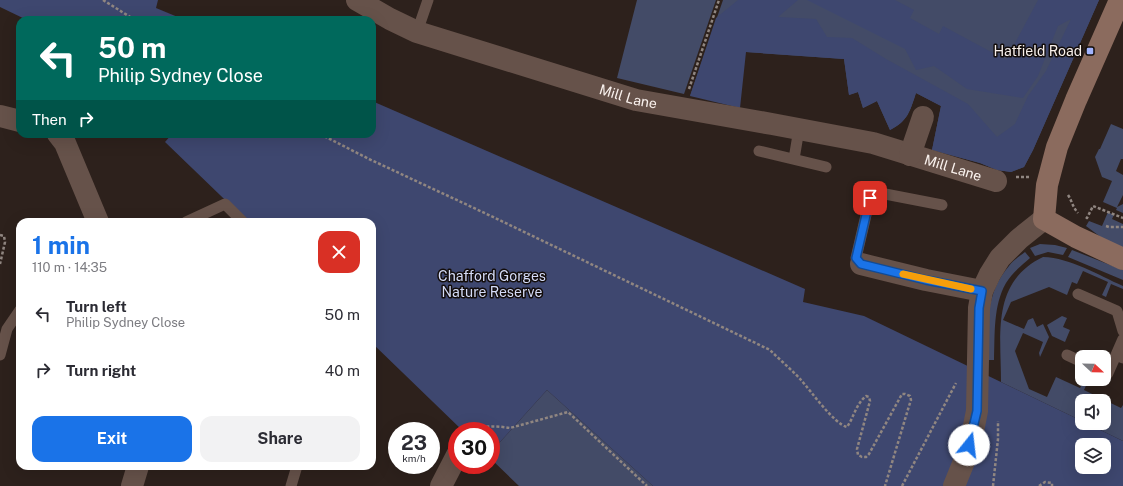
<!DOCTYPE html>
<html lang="en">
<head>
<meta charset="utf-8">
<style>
	body { margin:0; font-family:"Public Sans",sans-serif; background:#f2f2f3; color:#2b2b33; height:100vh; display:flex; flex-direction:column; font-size:15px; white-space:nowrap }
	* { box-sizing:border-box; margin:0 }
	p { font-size:13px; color:#7c7c81 }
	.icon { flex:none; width:22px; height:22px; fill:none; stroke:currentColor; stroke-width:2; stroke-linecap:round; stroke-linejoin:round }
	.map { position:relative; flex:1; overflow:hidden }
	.side { position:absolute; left:16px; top:218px; width:360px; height:252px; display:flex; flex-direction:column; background:#fff; border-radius:12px; box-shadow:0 4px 16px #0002 }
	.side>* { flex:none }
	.hud { position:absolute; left:16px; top:16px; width:360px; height:122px; border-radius:12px; box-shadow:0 4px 16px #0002; background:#00695c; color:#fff; overflow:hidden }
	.needle { width:26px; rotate:112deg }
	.controls { position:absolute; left:1075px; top:350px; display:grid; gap:8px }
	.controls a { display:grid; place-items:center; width:36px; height:36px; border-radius:8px; background:#fff; box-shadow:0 4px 16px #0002; font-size:20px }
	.speed { position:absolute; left:388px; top:422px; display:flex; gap:8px; font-size:20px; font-weight:700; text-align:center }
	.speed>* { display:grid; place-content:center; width:52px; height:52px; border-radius:50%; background:#fff; box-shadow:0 4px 16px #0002; line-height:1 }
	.speed small { font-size:10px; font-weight:400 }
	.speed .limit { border:6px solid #d22; background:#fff; color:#111 }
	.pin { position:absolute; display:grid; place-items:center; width:34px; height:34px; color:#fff; margin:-17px; border-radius:8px; box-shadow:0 2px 6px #0006 }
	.me { position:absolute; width:44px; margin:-22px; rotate:16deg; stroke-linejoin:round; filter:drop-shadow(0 0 3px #0008) }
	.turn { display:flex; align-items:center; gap:14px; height:84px; padding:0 16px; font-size:18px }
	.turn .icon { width:52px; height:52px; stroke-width:2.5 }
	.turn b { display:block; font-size:28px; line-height:34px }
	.then { display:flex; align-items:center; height:38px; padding:0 16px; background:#0003; gap:8px; font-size:15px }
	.round { display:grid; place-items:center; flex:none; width:42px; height:42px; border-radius:12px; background:#f2f2f3 }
	.summary { display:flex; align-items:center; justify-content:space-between; height:68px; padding:0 16px }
	h1 { font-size:24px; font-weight:700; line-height:30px; color:#1a73e8 }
	.primary-button { display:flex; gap:8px; margin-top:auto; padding:8px 16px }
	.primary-button a { flex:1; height:46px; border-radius:12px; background:#1a73e8; color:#fff; font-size:16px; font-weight:700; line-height:46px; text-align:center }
	.primary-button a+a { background:#f2f2f3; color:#2b2b33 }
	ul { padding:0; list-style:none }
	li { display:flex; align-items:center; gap:12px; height:56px; padding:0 16px }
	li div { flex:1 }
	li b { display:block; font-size:15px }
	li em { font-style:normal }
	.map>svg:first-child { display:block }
	.green { fill:#434b67 }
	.forest { fill:#3e476f; fill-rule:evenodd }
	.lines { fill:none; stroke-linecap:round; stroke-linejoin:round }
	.path { stroke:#908681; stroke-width:2.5; stroke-dasharray:3 2; stroke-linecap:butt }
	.lane { stroke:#66524a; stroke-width:11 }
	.street { stroke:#66524a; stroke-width:22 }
	.secondary { stroke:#8b6b5e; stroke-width:22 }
	.route-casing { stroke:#114b97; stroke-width:10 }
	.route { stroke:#1a73e8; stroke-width:7 }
	.slow { stroke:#f59e0b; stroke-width:7 }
	.poi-dot { fill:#a1b3fd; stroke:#120c0a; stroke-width:1.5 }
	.labels { text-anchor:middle; stroke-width:3; stroke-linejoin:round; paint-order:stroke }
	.poi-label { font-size:14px; fill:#f9f1ed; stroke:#120c0a; text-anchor:end }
	.street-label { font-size:14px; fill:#f9f1ed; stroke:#120c0a }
	.park-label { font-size:14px; fill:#d5dcf8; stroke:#120c0a }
</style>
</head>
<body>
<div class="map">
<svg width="1123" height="486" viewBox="0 0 1123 486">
	<rect width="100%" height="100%" fill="#2d211c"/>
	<path class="green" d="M637,0H716L684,94L617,78Z
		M723,0H1099L1033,150L1024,167L1011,172L997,170L980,163L932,150L941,106L916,93C910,111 908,121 890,130L877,101L863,108L858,92L849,95L844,59L746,52L690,96Z
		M1111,124L1123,129V159H1121L1116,171L1123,175V195L1117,207L1123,204V213L1116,210L1117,208L1103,202L1112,181L1102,177L1095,157L1099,149H1100Z
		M1108,212L1114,215L1112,219L1123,224V248L1102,238L1086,226L1089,221L1102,226Z
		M1040,244L1055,245L1067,248L1063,255L1048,252L1035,256L1030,248Z
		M1072,250L1123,270V280L1068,257Z
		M1025,252L1030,258C1022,265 1012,273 1006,283C993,306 995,334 994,360H985C988,327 985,293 1009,266C1013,260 1020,256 1025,252Z
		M1043,257C1071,258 1098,275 1123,286V289L1111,284L1106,297L1102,295L1108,282L1083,271L1077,284L1072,282L1067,295L1049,287L1011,302L1003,320L1024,329L1028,320L1033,318L1037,327L1043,324L1049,337L1040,357L1039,353L1043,342L1023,333L1015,351L1029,389L1047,397L1056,377L1080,388L1085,379H1089L1084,390L1121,408L1123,405V441L1086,423H1104V401H1082V421L1001,382C1001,334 991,282 1043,257Z
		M1062,316L1067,318L1063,327L1070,330L1065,342L1052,336L1047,325Z
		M547,390L653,486H519L491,459V452Z"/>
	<path class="forest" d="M0,0H158L156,8L185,20H27L0,7Z
		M738,0H798L778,17L816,19L827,37L852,38L886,59L968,104L997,137L1015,124L1028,96L1046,71L1071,19L1058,26L1038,76L1023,98L967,89L934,66L916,70L905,49L807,0H895L914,10L910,18L939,34L943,26L1006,60L1038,0H1099L1033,150L1024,167L1011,172L997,170L980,163L932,150L941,106L916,93C910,111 908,121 890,130L877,101L863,108L858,92L849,95L844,59L746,52L740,108L690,96L716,18Z
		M372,101L805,289L803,302L864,316L1082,421V423H1086L1123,441V486H653L547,390L491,452V431H463L372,343V222H248L165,142L172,134H372ZM1082,445H1104V467H1082Z"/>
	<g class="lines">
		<path class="path" d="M103,0L135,20
			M689,89L719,0
			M320,134L369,159L491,216L770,350C780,360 792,370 801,380C811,391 834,424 847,427C854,417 856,404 866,396L869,397L870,401L857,449L858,455L862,457H866L869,454L902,394H905L910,396L911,400L909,406L885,486
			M1016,177H1029
			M1068,195C1072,201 1072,206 1078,213
			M1086,217L1087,218L1093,206L1123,218
			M1106,226L1109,227H1123
			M0,235L4,236L5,242L0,264
			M472,431C483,425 498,426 510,428L568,412L647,486
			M902,486L956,383
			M993,486L998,439V421
			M1039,486L1045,482L1052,483V486"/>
		<path class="lane" d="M417,32L428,0
			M759,151L826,167
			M794,159L799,129
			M186,222L225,204L243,222
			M861,264L856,258L870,198L880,193L942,205
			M1078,294L1117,311L1123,331
			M0,355L7,329L20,310
			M1067,355L1082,362
			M1116,355L1123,339
			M1104,372L1108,373L1116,355L1123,358
			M291,486L297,466"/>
		<g class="street">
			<path id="s1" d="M357,0L390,19L417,32L636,100L772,124L873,143L996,181"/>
			<path d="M0,116L20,121"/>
			<path d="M58,134L65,143L98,222"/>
			<path d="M910,155L923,117"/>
			<path d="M861,264L926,280L982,291"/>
			<path d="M132,486L138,466"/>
			<path d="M441,486L457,455"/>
			<path d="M954,486L965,459L973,431L977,411L979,308L982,291L990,274L1000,258L1019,239L1044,219"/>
		</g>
		<path class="secondary" d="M1120,0L1076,100L1057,147L1047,185L1044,219L1076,237L1123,259"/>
	</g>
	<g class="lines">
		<defs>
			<path id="route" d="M870,198L856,258L861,264L926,280L982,291L979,308L977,411L969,445"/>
		</defs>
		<use href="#route" class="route-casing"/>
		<use href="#route" class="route"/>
		<path class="slow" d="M903,274L971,289"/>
	</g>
	<rect class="poi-dot" x="1086" y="47" width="8" height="8" rx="2"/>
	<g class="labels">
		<g class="poi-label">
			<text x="1082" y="56">Hatfield Road</text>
		</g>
		<g class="street-label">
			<text dy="5" stroke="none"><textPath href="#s1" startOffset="289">Mill Lane</textPath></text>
			<text dy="5" stroke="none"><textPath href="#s1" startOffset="622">Mill Lane</textPath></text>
		</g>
		<g class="park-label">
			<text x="492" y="281">Chafford Gorges<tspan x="492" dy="16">Nature Reserve</tspan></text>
		</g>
	</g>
</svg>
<div class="controls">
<a><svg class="needle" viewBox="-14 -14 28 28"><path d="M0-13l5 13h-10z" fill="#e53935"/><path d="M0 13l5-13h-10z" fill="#7c7c81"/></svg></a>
<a><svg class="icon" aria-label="sound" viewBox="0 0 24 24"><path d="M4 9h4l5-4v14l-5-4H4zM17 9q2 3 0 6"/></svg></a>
<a><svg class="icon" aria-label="layers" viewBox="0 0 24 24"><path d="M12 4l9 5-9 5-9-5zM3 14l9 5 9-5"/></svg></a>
</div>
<div class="speed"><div>23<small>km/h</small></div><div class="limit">30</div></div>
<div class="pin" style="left:870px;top:198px;background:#d93025"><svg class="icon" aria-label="arrive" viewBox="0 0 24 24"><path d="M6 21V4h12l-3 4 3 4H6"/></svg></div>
<svg class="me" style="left:969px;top:445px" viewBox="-20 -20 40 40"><circle r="19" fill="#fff"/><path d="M0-13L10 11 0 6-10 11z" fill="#1a73e8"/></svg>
<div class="hud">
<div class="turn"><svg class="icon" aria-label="left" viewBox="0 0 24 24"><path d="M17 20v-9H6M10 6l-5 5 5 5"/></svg><div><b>50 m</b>Philip Sydney Close</div></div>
<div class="then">Then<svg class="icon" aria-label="right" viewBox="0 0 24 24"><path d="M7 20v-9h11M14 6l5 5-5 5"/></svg></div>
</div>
<section class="side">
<div class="summary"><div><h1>1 min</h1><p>110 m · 14:35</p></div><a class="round" style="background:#d93025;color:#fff"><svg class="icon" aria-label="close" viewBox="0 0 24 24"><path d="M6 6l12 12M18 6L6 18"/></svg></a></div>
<ul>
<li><svg class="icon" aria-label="left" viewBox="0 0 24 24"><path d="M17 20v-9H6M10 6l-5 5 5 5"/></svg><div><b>Turn left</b><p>Philip Sydney Close</p></div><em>50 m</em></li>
<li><svg class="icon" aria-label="right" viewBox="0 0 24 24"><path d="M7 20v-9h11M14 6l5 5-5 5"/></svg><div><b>Turn right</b></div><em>40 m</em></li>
</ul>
<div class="primary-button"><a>Exit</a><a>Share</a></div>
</section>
</div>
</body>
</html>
